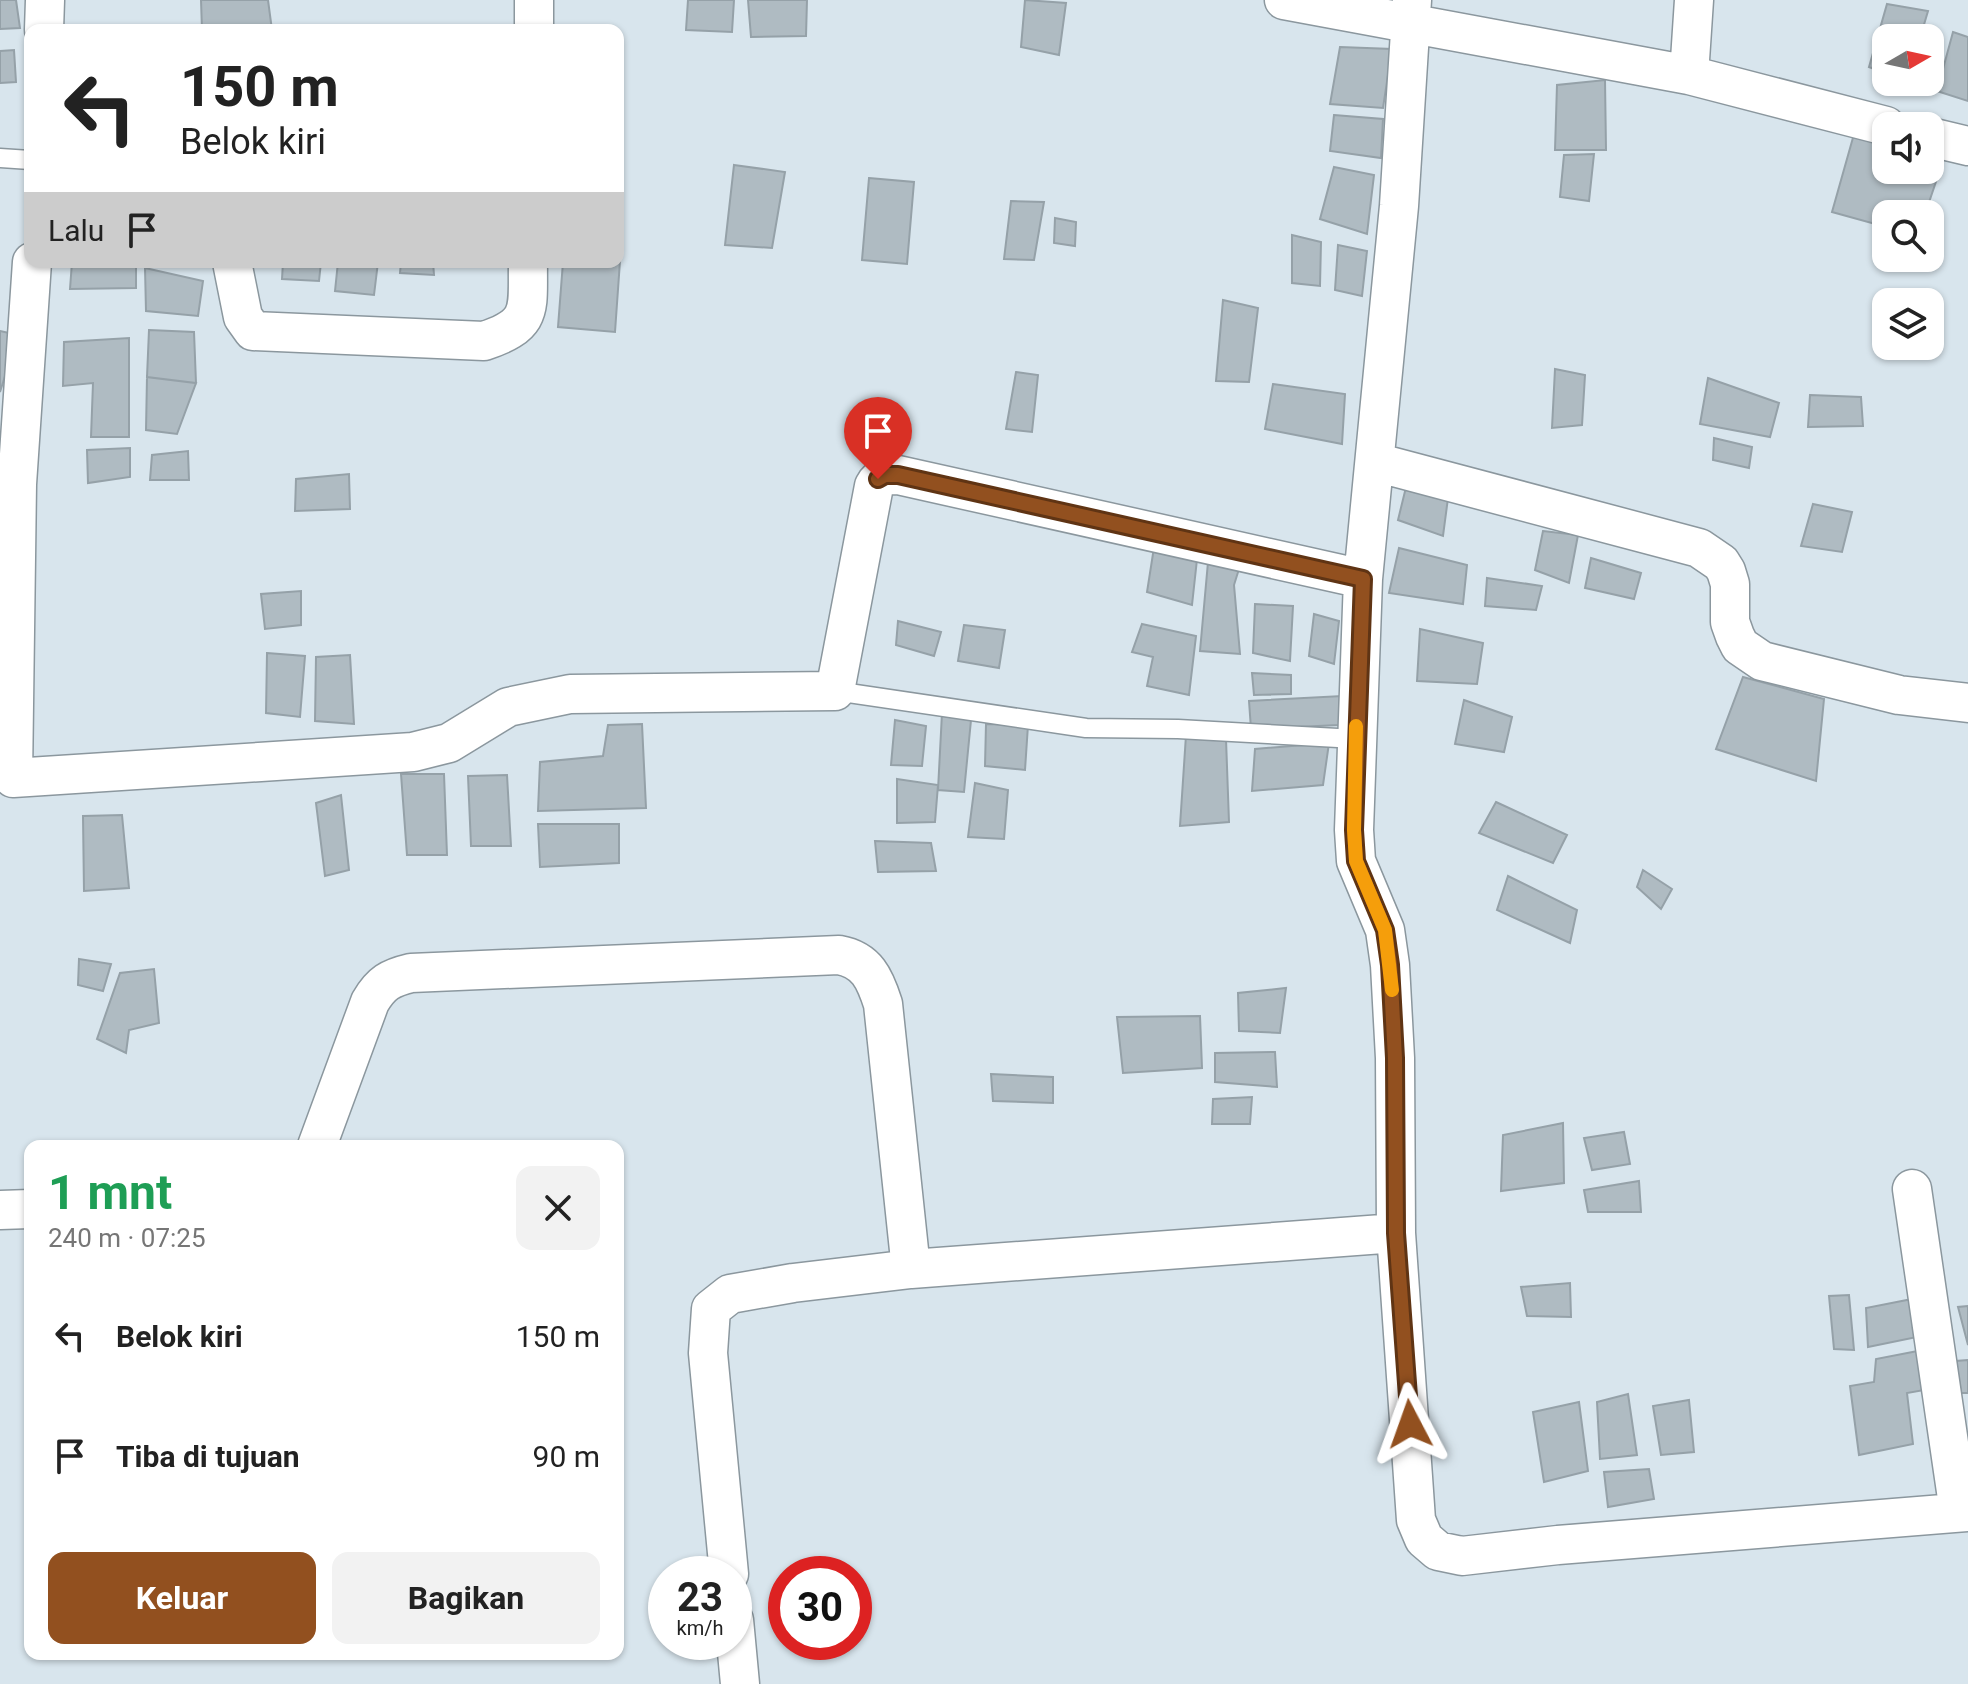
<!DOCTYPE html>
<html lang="id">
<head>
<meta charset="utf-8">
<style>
	body { margin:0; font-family:Roboto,sans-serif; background:#f2f2f2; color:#222; height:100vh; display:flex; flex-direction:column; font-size:30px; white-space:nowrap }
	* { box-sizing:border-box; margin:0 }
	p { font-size:26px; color:#767676 }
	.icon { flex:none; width:44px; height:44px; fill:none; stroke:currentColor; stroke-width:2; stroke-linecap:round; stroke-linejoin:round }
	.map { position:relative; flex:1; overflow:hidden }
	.side { position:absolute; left:24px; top:1140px; width:600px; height:520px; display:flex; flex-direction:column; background:#fff; border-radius:16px; box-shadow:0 2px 6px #0004 }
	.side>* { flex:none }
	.guide { position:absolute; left:24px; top:24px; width:600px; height:244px; border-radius:16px; box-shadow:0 2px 6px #0004; background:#fff; color:#222; overflow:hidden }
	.needle { width:52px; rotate:81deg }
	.controls { position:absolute; left:1872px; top:24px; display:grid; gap:16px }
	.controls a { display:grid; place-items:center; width:72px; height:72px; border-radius:16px; background:#fff; box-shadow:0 2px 6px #0004; font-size:40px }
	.speed { position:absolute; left:648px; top:1556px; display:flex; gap:16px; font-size:40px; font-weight:700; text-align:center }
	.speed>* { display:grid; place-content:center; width:104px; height:104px; border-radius:50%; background:#fff; box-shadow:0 2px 6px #0004; line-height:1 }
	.speed small { font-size:20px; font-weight:400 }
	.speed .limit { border:12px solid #d22; background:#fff; color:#111 }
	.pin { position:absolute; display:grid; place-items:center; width:68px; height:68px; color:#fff; margin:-82px -34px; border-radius:50% 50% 50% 0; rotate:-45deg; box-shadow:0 0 8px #0007 }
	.pin .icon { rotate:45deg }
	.me { position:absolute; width:88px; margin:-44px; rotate:356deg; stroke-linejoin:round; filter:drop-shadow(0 0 6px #0008) }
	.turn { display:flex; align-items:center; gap:28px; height:168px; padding:0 24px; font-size:36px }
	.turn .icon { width:104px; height:104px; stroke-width:2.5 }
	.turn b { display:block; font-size:56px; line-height:68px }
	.then { display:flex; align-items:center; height:76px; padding:0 24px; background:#0003; gap:16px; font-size:30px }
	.round { display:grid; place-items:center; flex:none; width:84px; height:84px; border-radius:16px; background:#f2f2f2 }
	.summary { display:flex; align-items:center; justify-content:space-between; height:136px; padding:0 24px }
	h1 { font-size:48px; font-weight:700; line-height:60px; color:#1e9e55 }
	.primary-button { display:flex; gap:16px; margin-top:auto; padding:16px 24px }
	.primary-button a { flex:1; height:92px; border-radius:16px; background:#92501f; color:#fff; font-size:32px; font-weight:700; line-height:92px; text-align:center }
	.primary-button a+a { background:#f2f2f2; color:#222 }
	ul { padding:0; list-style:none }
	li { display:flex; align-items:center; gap:24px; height:120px; padding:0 24px }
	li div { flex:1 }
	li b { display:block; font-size:30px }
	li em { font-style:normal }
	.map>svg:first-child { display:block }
	.building { fill:#afbbc2; stroke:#95a1a8; stroke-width:2 }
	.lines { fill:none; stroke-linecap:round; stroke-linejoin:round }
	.service-casing { stroke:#8b979e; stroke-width:21 }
	.minor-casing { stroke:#8b979e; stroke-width:41 }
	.service { stroke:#fff; stroke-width:18 }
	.minor { stroke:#fff; stroke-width:38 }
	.route-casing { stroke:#5f3414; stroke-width:20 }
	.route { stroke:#92501f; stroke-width:14 }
	.slow { stroke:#f59e0b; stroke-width:14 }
</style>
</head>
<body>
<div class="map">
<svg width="1968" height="1684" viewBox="0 0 1968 1684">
	<rect width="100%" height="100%" fill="#d8e5ed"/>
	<path class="building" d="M0,0H16L20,28L0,29Z
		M201,0H268L272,30H202Z
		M688,0H734L732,32L686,30Z
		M748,0H807L806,36L751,37Z
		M1025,0L1066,3L1059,55L1021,47Z
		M1887,4L1928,11L1920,38H1886V73L1869,67Z
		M1953,32L1968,37V101L1937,91Z
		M1340,47L1392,49L1383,108L1330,104Z
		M14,50L16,82L0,83V51Z
		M1605,80L1606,150H1555L1557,85Z
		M1334,115L1383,119L1381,158L1330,151Z
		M1856,127L1886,138V170H1930V153L1944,158L1925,214H1886V227L1832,212Z
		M1594,154L1589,201L1560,197L1564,155Z
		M734,165L785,172L772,248L725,245Z
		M1334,167L1374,175L1367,234L1320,219Z
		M869,178L914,182L907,264L862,260Z
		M1011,201L1044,202L1034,260L1004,259Z
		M1055,218L1076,222L1075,246L1054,243Z
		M1292,235L1321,242L1320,286L1292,283Z
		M1338,245L1367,251L1362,296L1335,290Z
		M620,261L615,332L558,327L563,262Z
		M72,262H136V288L70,289Z
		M283,262H321L319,281L282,279Z
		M338,262H378L374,295L335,291Z
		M401,262H433L434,275L400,273Z
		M145,268L203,281L198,316L146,311Z
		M1223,300L1258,308L1249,382L1216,381Z
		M149,330L194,332L196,383L147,377Z
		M0,331L18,335L0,392Z
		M129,338V437H91L93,383L63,386L64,342Z
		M1555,369L1585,375L1582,425L1552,428Z
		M1016,372L1038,375L1032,432L1006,429Z
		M147,377L196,383L177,434L146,430Z
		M1708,378L1779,403L1770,437L1700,424Z
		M1273,384L1345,394L1342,444L1265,429Z
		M1810,395L1861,397L1863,426L1808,427Z
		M1714,438L1752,447L1749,468L1713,460Z
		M130,448V477L88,483L87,450Z
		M188,451L189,480H150L152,455Z
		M349,474L350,509L295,511L296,479Z
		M1407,483L1448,498L1443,536L1398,520Z
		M1813,504L1852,512L1842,552L1801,546Z
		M1543,531L1578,535L1569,583L1535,570Z
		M1155,541L1198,550L1192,605L1147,592Z
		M1399,548L1467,565L1463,604L1389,593Z
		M1209,551L1243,556L1234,585L1240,654L1200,651Z
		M1591,558L1641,573L1634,599L1585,588Z
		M1487,578L1542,586L1536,610L1485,606Z
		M301,591V625L265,629L261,594Z
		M1255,604L1293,606L1290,661L1253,653Z
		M1314,614L1339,621L1334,664L1309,656Z
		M898,621L941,632L934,656L896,645Z
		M1142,624L1196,636L1189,695L1147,686L1153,657L1132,652Z
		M964,625L1005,630L999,668L958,661Z
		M1420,629L1483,643L1477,684L1417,681Z
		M267,653L305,656L300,717L266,713Z
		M350,655L354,724L315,721L316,657Z
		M1252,673L1291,675V694L1254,695Z
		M1743,677L1824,699L1816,781L1716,749Z
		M1342,696L1339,725L1251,729L1249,701Z
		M1464,700L1512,717L1504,752L1455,744Z
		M942,713L971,720L964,792L938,790Z
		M895,720L926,726L922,766L891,765Z
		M642,724L646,808L538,811L540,762L603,756L608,725Z
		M986,724L1028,725L1025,770L985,766Z
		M1186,735L1226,739L1229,822L1180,826Z
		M1329,743L1323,785L1252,791L1255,749Z
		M401,774H444L447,855H407Z
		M507,775L511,846H471L468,776Z
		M897,779L938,785L935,822L897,823Z
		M975,783L1008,790L1004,839L968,837Z
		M341,795L349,870L325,876L316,803Z
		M1496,802L1567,835L1553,863L1479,833Z
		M122,815L129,888L84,891L83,816Z
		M538,824H619V863L540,867Z
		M875,841L931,843L936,871L878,872Z
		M1643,870L1672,889L1661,909L1637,887Z
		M1508,876L1577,910L1570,943L1497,910Z
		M79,959L111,964L103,991L78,985Z
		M154,969L159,1023L129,1030L126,1053L97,1039L120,973Z
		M1286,988L1280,1033L1239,1031L1238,993Z
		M1200,1016L1202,1068L1123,1073L1117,1017Z
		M1275,1052L1277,1087L1215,1082V1053Z
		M991,1074L1053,1077V1103L993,1101Z
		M1252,1097L1250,1124H1212L1213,1099Z
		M1563,1123L1564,1183L1501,1191L1503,1135Z
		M1624,1132L1630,1164L1592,1170L1584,1138Z
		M1639,1181L1641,1212H1588L1584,1190Z
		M1570,1283L1571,1317L1527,1316L1521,1287Z
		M1849,1295L1854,1350L1834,1349L1829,1296Z
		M1912,1299L1917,1337L1868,1347L1866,1308Z
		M1968,1306V1345L1958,1307Z
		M1928,1349L1930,1389L1907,1393L1913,1444L1859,1455L1850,1386L1874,1382L1876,1359Z
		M1968,1360V1393H1961L1956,1361Z
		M1628,1394L1637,1455L1600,1459L1597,1402Z
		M1689,1400L1694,1452L1661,1455L1653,1406Z
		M1579,1402L1588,1471L1544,1482L1533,1412Z
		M1649,1469L1654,1499L1608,1507L1604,1472Z"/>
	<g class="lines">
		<defs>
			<path id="service" d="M0,158L30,160
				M835,691L1086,728L1178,729L1356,739"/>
			<path id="minor" d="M1284,0L1689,75
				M1412,0L1399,206L1363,579L1354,830L1356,861L1385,930L1390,965L1395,1058L1396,1233L1416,1520L1424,1539L1438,1551L1462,1556L1558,1545L1968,1512
				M1694,0L1689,75L1886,126
				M44,30L45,0
				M534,30V0
				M1930,137L1968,146
				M32,262L17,484L13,778L413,752L449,743L508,707L570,694L835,691L874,486C880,475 887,475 898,475L1363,579
				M232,262L243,317L253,331L484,341C535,324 527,309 528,262
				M1375,462L1699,548L1721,563L1726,571L1730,584V622L1735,636L1740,646L1762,661L1899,695L1968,703
				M317,1146L370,1002C381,983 390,978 411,973L839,955C867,960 875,979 883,1004L911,1269
				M1912,1189L1959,1512
				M0,1210L30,1209
				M729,1574L708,1353L711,1309L730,1294L793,1283L911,1269L1396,1233
				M734,1620L740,1684"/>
		</defs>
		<use href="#service" class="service-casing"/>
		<use href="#minor" class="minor-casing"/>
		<use href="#service" class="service"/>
		<use href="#minor" class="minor"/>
	</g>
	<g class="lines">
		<defs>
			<path id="route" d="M878,479L885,475H898L1363,579L1354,830L1356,861L1385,930L1390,965L1395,1058L1396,1233L1410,1424"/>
		</defs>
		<use href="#route" class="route-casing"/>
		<use href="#route" class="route"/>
		<path class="slow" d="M1356,726L1354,830L1356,861L1385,930L1392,990"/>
	</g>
</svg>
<div class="controls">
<a><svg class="needle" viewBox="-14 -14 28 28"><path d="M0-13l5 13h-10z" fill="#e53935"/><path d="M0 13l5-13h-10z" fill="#767676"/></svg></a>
<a><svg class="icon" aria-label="sound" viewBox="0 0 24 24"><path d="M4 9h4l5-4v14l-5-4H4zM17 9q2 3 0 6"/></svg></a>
<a><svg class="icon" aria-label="search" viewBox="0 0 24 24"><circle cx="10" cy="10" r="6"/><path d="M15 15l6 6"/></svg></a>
<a><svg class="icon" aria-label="layers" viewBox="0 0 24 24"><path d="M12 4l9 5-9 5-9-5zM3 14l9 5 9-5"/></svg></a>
</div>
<div class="speed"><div>23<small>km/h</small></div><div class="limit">30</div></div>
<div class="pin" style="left:878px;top:479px;background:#d93025"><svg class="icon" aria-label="arrive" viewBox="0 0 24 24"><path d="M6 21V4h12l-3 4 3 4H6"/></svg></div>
<svg class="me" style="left:1410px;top:1424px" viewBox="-20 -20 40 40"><path d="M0-17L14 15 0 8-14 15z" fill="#92501f" stroke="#fff" stroke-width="4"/></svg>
<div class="guide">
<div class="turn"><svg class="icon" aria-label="left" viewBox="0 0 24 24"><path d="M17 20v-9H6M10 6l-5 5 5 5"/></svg><div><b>150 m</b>Belok kiri</div></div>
<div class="then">Lalu<svg class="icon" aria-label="arrive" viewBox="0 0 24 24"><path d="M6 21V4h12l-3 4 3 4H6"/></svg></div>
</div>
<section class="side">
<div class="summary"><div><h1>1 mnt</h1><p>240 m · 07:25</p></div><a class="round"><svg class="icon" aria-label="close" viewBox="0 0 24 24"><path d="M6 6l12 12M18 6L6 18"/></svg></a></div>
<ul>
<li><svg class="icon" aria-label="left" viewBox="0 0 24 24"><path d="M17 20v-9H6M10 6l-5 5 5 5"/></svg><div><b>Belok kiri</b></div><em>150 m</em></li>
<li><svg class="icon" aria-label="arrive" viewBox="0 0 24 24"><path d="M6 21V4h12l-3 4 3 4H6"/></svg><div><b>Tiba di tujuan</b></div><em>90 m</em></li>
</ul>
<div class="primary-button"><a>Keluar</a><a>Bagikan</a></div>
</section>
</div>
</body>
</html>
